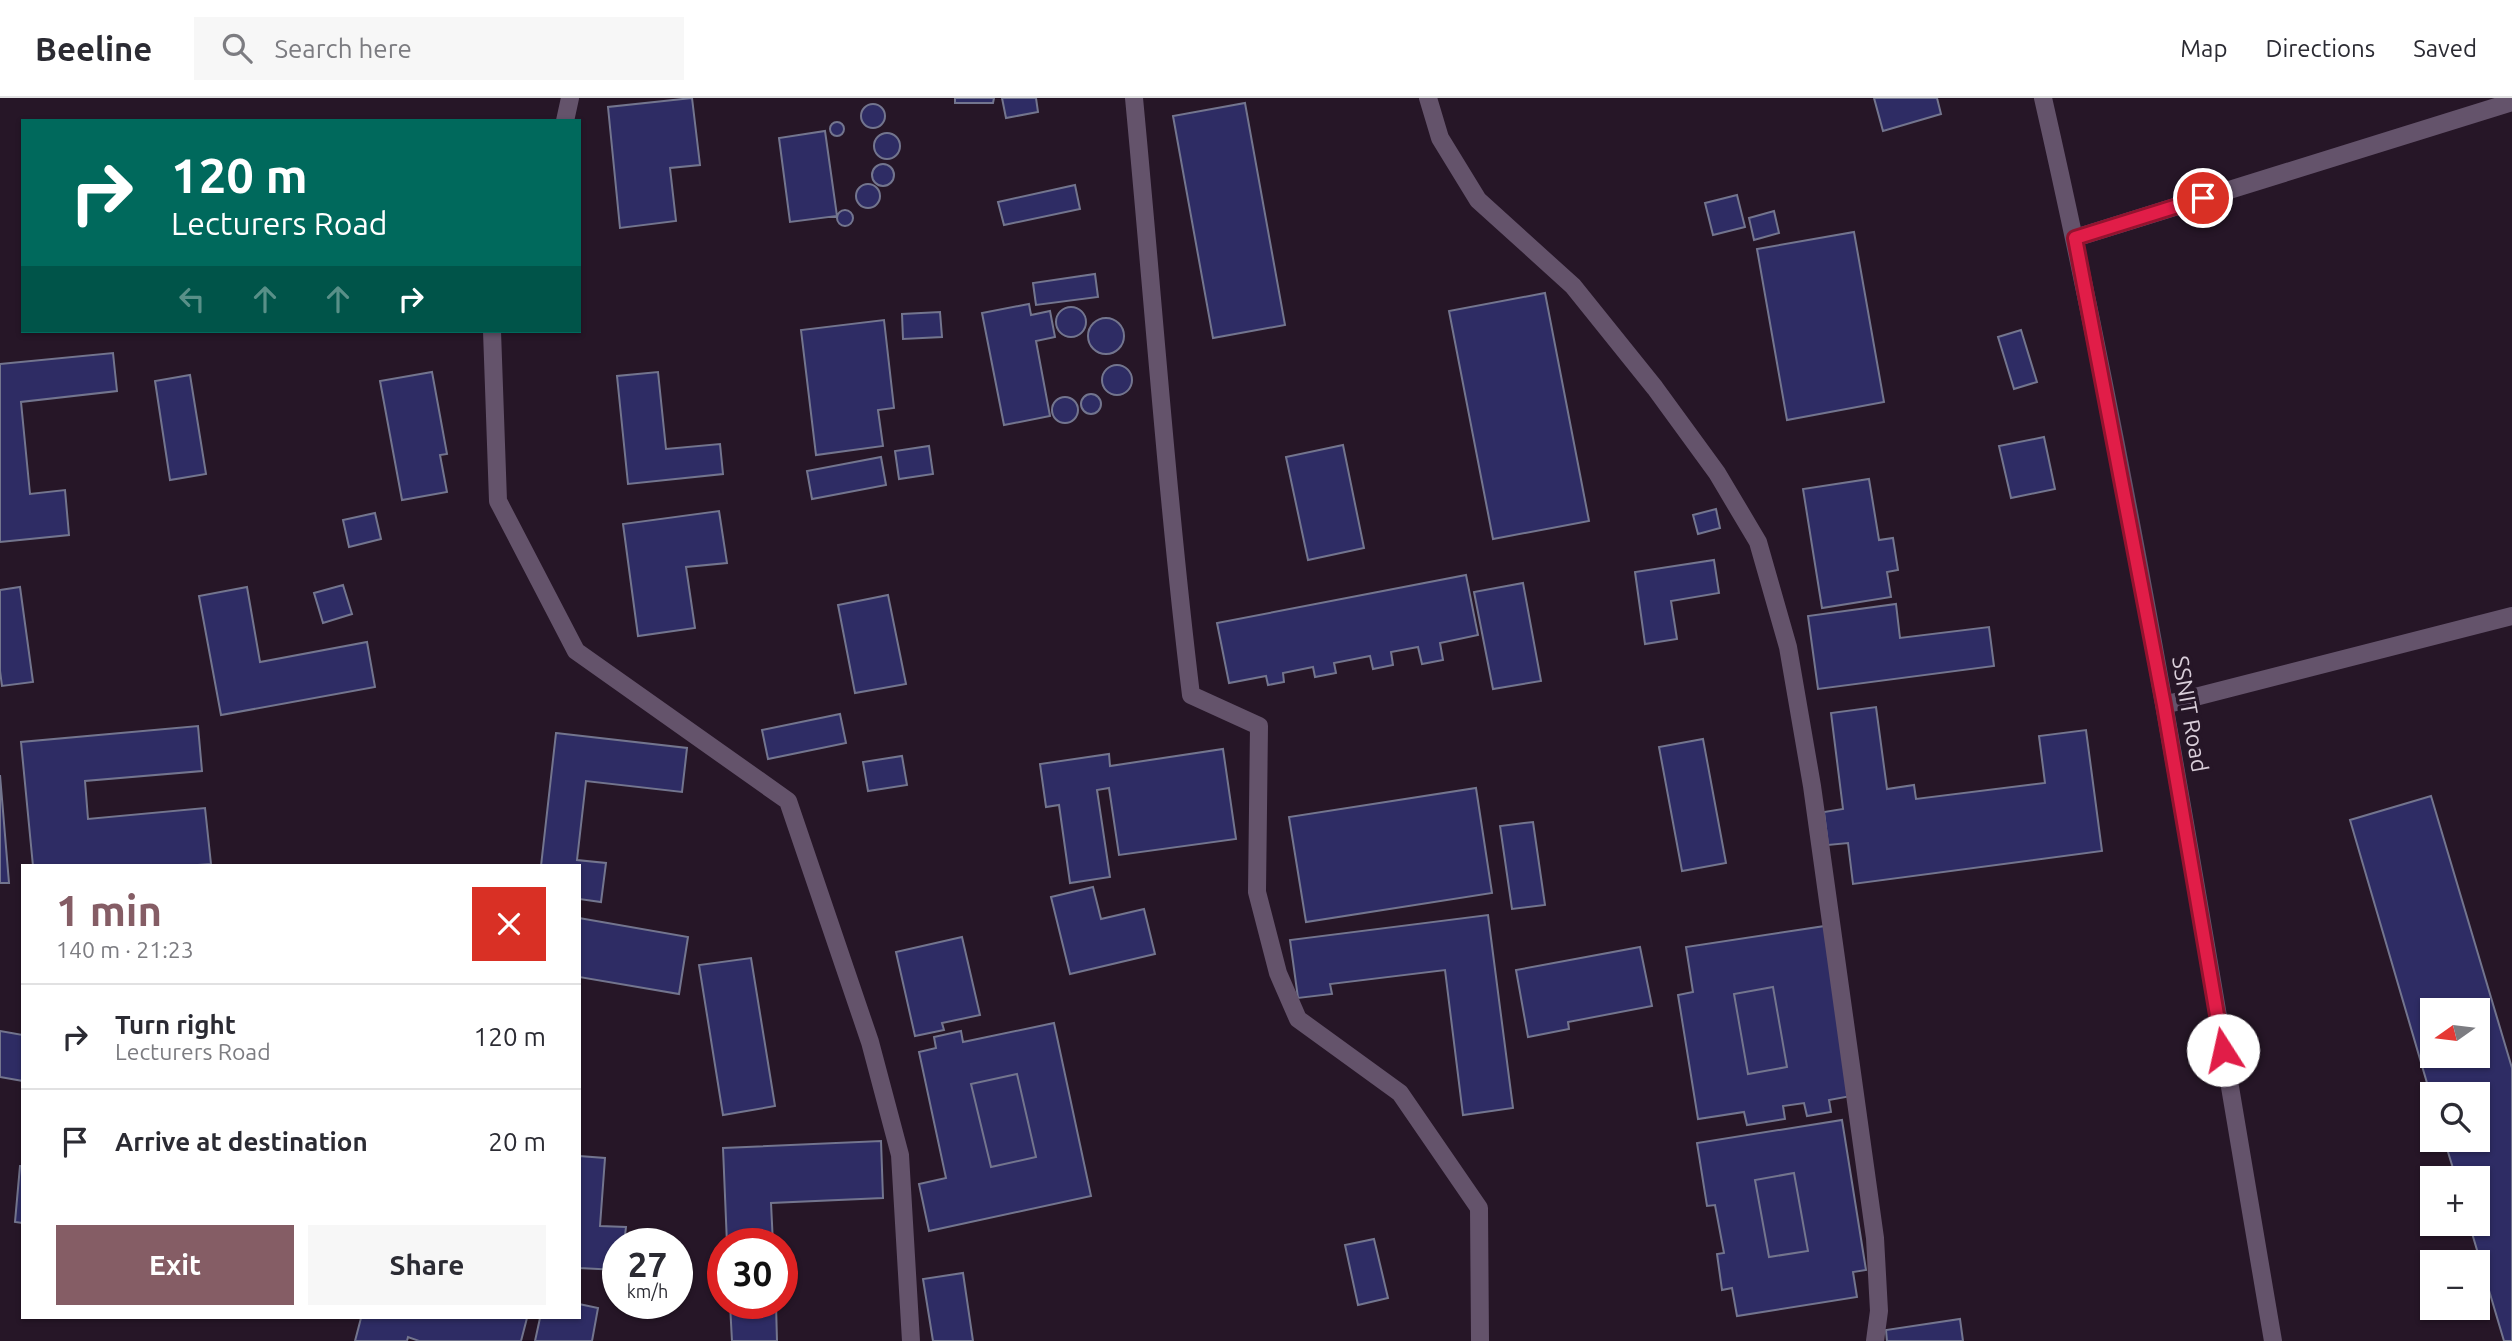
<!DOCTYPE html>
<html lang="en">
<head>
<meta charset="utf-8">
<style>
	body { margin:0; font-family:Ubuntu,sans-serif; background:#f7f7f7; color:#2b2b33; height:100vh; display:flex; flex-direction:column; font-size:26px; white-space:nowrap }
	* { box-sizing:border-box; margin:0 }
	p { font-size:23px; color:#7c7c81 }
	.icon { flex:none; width:38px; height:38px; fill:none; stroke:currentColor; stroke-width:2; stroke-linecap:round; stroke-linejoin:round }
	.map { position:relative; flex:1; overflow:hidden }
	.side { position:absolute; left:21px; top:766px; width:560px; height:455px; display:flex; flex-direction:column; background:#fff; border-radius:0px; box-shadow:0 2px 5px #0004 }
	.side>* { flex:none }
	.guide { position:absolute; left:21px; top:21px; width:560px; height:214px; border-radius:0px; box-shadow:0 2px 5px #0004; background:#00695c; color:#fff; overflow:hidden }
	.needle { width:46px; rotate:256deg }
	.fabs { position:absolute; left:2420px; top:900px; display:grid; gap:14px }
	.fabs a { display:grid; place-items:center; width:70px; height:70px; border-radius:0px; background:#fff; box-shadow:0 2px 5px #0004; font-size:35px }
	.speed { position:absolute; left:602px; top:1130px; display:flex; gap:14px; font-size:35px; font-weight:700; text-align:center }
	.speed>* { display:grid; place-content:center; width:91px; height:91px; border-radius:50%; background:#fff; box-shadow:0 2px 5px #0004; line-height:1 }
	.speed small { font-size:18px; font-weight:400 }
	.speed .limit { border:10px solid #d22; background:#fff; color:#111 }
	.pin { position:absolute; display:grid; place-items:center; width:60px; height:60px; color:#fff; margin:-30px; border:4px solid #fff; border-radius:50%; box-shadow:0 2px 7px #0007 }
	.me { position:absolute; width:77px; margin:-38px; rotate:350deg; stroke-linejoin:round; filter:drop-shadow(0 0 5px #0008) }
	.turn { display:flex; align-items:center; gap:24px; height:147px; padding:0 35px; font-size:32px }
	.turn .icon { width:91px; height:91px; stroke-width:2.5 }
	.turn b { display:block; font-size:49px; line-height:60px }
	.lanes { display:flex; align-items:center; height:66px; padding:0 35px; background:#0003; justify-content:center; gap:35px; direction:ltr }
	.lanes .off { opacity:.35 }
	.round { display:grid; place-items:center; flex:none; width:74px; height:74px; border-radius:0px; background:#f7f7f7 }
	.head { display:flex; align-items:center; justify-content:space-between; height:119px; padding:0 35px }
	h1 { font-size:42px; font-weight:700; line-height:52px; color:#855d65 }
	.primary-button { display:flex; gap:14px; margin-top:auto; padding:14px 35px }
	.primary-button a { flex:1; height:80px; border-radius:0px; background:#855d65; color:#fff; font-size:28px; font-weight:700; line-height:80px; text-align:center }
	.primary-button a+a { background:#f7f7f7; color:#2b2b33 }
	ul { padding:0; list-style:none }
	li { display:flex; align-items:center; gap:21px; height:105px; padding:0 35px; border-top:2px solid #e1e1e2 }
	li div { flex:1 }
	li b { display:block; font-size:26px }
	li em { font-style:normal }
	header { display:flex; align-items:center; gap:42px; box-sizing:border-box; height:98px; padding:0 35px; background:#fff; border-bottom:2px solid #e1e1e2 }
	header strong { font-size:33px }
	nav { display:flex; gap:38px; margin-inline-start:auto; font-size:24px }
	.search { width:490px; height:63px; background:#f7f7f7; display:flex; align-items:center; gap:18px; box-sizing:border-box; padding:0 24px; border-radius:0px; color:#7c7c81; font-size:26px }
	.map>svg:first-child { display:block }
	.building { fill:#2e2c64; stroke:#73758e; stroke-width:2; fill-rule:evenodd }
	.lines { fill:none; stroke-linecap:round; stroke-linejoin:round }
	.minor { stroke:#64536b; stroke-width:18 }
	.route-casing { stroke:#92132f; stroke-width:18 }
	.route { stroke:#e11d48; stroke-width:12 }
	.labels { text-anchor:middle; stroke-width:7; stroke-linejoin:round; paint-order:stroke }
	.street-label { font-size:23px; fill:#d9ced9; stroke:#261627 }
</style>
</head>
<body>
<header>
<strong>Beeline</strong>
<div class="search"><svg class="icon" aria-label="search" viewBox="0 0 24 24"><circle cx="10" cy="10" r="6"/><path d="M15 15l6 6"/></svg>Search here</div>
<nav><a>Map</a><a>Directions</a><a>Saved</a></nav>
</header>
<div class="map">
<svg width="2512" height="1243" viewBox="0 0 2512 1243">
	<rect width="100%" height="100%" fill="#261627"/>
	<path class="building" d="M692,0L700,67L670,70L676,123L620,130L608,9Z
		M955,0H994L993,5H955Z
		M1002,0H1036L1038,14L1006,20Z
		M1874,0H1937L1941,16L1883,33Z
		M1245,5L1285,227L1213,240L1173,18Z
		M861 18a12 12 0 1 1 24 0a12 12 0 1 1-24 0Z
		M830 31a7 7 0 1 1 14 0a7 7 0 1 1-14 0Z
		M825,33L837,118L790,124L779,40Z
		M874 48a13 13 0 1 1 26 0a13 13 0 1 1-26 0Z
		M872 77a11 11 0 1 1 22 0a11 11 0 1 1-22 0Z
		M856 98a12 12 0 1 1 24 0a12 12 0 1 1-24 0Z
		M1075,87L1080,111L1004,127L998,104Z
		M1737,97L1745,129L1713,137L1705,105Z
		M837 120a8 8 0 1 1 16 0a8 8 0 1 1-16 0Z
		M1774,113L1779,135L1754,142L1749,120Z
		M1854,134L1884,304L1787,322L1757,151Z
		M1095,176L1098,199L1036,207L1033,185Z
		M1545,195L1589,423L1493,441L1449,213Z
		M1029,206L1031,217L1050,213L1055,239L1036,243L1050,318L1004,327L982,215Z
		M1056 224a15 15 0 1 1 30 0a15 15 0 1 1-30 0Z
		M940,214L942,239L903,241L902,216Z
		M1088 238a18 18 0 1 1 36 0a18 18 0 1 1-36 0Z
		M884,222L894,310L878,312L883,348L816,357L801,232Z
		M2021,232L2037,284L2014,291L1998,239Z
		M113,255L117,293L21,304L30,396L65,392L69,437L0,444V266Z
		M1102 282a15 15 0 1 1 30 0a15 15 0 1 1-30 0Z
		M432,274L447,356L440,357L447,394L402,402L380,283Z
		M658,274L666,351L720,346L723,376L628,386L617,278Z
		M190,277L206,376L170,382L155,283Z
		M1081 306a10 10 0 1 1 20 0a10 10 0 1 1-20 0Z
		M1052 312a13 13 0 1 1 26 0a13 13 0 1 1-26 0Z
		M2044,339L2055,391L2011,400L1999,348Z
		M1343,347L1364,450L1308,462L1286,359Z
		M929,348L933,376L899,381L895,353Z
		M881,359L886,387L812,401L807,373Z
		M1869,381L1879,442L1893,440L1898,472L1887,474L1891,499L1822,510L1803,391Z
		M1716,411L1720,430L1698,436L1693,417Z
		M719,413L727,465L686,469L695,530L638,538L623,426Z
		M375,415L381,441L349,449L343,422Z
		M1714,462L1719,495L1671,503L1677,541L1645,546L1635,474Z
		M1466,477L1478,537L1440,545L1443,562L1422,566L1418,549L1391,554L1393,567L1373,571L1370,558L1334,565L1336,575L1315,579L1313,569L1283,575L1284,584L1268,587L1266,578L1229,585L1217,525Z
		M1523,485L1541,583L1493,591L1474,494Z
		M343,487L352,516L323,525L314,495Z
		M20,489L33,584L2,588L0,573V492Z
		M247,489L260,564L367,544L375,589L221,617L199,498Z
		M888,497L906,586L855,595L838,507Z
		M1896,506L1900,540L1989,529L1994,568L1818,591L1808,518Z
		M1876,609L1887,691L1914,687L1916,701L2045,685L2039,638L2086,632L2102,753L1853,786L1848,745L1828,747L1824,714L1843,711L1831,615Z
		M840,616L846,645L768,661L762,632Z
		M198,628L202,673L85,683L88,721L205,710L211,766L184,768H33L21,644Z
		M556,635L687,650L682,694L586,683L577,762L606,765L601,804L579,801V768H541Z
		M1703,641L1726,765L1682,773L1659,649Z
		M1223,651L1236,741L1119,757L1109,690L1097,692L1110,779L1070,785L1059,707L1046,709L1040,666L1109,656L1110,668Z
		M902,658L907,687L868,693L863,664Z
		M0,677L9,785H0Z
		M1476,690L1492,795L1306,824L1289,719Z
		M2431,698L2512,970V1243H2504L2469,1125H2478V1080H2456L2444,1041H2478V996H2432V1002L2350,722ZM2432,912H2478V957H2432Z
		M1533,724L1545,807L1512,811L1500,728Z
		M1093,789L1101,821L1144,811L1155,856L1070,876L1051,799Z
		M1488,817L1513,1010L1463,1017L1445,872L1330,886L1332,896L1298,900L1290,842Z
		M579,820L688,839L679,896L579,879Z
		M1825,828L1851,998L1829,1002L1831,1014L1807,1018L1804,1005L1783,1008L1785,1021L1747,1027L1744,1014L1698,1021L1678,897L1693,894L1686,849ZM1773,889L1787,969L1748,976L1734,896Z
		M962,839L980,917L942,925L944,932L915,938L896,854Z
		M1640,849L1652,908L1568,924L1569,931L1528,939L1516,872Z
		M751,860L775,1008L723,1017L699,867Z
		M1773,889L1787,969L1748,976L1734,896Z
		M1054,925L1091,1098L929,1133L919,1086L946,1080L919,954L936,950L934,939L961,933L963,944ZM1017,976L1036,1059L991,1069L971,986Z
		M0,933L23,937V983L0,979Z
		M1017,976L1036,1059L991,1069L971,986Z
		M1842,1022L1866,1172L1853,1174L1857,1199L1737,1218L1732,1190L1722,1192L1717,1156L1724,1155L1715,1107L1707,1108L1697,1045ZM1794,1075L1808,1153L1769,1159L1755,1082Z
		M881,1043L883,1100L771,1105L773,1146H727L723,1050Z
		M579,1058L605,1060L600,1128L626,1129L624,1146H618V1172L579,1170Z
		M20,1068H23V1125L15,1124Z
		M1794,1075L1808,1153L1769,1159L1755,1082Z
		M1374,1141L1388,1200L1358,1207L1345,1147Z
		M963,1175L973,1243H933L923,1181Z
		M579,1206L598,1210L592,1243H535L540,1220H579Z
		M730,1206H776L777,1243H732Z
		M361,1220H527L521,1243H419L408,1239L407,1243H355Z
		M1960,1221L1963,1243H1887L1886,1232Z"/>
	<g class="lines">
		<path class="minor" d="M1134,0C1153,199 1167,399 1191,597L1259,628L1257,794L1278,875L1298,921L1400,995L1479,1110L1480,1243
			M1428,0L1440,40L1478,102L1573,188L1655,290L1717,375L1758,444L1788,549L1812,688L1875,1140L1879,1213L1875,1243
			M2043,0C2137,411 2202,828 2273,1243
			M565,23L570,0
			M2075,140L2512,4
			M492,233L498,403L576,553L788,703L870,944L900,1057L911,1243
			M2164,607L2512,518"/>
	</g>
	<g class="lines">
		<defs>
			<path id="route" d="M2203,100L2075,140L2164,607L2223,952"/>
		</defs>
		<use href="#route" class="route-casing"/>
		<use href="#route" class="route"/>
	</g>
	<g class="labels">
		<g class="street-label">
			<text transform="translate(2190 616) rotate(80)" y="8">SSNIT Road</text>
		</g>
	</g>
</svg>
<div class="fabs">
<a><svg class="needle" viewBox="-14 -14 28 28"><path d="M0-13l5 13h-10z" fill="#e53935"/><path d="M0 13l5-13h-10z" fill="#7c7c81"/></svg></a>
<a><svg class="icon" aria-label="search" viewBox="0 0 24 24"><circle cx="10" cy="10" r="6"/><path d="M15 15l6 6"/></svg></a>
<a>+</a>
<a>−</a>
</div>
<div class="speed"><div>27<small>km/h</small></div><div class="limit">30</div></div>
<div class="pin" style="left:2203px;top:100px;background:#d93025"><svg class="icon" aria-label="arrive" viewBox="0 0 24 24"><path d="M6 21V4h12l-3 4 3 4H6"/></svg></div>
<svg class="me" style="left:2223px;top:952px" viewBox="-20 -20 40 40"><circle r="19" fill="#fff"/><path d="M0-13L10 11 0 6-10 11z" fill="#e11d48"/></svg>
<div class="guide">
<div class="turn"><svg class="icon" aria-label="right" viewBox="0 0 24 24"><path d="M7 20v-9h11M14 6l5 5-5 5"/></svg><div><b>120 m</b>Lecturers Road</div></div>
<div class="lanes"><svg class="icon off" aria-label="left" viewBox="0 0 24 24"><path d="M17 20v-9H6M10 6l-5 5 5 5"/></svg><svg class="icon off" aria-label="ahead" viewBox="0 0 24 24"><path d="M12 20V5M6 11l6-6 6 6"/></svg><svg class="icon off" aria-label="ahead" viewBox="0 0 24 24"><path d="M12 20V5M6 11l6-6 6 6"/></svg><svg class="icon" aria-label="right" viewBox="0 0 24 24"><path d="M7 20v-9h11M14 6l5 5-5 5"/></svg></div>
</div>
<section class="side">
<div class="head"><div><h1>1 min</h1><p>140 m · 21:23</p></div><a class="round" style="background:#d93025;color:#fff"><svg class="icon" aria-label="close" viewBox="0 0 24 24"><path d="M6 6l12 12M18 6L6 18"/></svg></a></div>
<ul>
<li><svg class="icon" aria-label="right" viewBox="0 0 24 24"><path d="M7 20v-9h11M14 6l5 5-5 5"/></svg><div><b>Turn right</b><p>Lecturers Road</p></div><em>120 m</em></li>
<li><svg class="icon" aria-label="arrive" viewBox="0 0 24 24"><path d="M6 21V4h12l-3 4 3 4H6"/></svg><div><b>Arrive at destination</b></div><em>20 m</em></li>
</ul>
<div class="primary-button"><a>Exit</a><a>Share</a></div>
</section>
</div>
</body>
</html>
